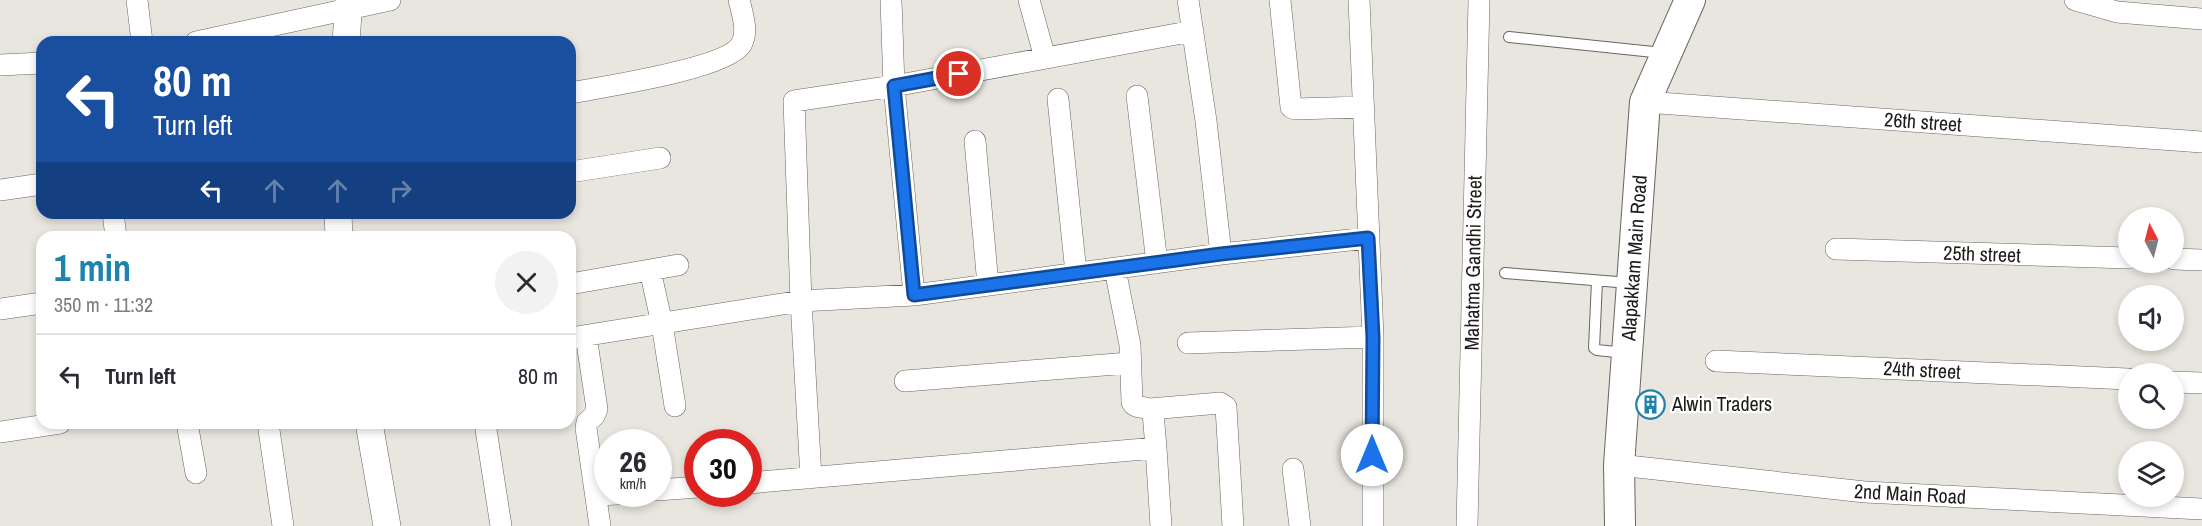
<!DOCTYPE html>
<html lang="en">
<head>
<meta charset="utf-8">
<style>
	body { margin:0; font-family:"Archivo Narrow",sans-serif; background:#f2f2f3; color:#2b2b33; height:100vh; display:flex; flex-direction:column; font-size:22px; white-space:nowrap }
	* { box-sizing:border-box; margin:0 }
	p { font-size:20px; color:#7c7c81 }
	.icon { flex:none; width:33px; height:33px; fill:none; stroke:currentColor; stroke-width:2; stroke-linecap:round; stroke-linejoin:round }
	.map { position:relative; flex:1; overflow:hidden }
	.panel { position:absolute; left:36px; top:231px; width:540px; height:198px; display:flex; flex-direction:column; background:#fff; border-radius:18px; box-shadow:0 3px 9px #0003 }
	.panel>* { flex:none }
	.banner { position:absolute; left:36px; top:36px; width:540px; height:183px; border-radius:18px; box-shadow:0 3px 9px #0003; background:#1a4fa0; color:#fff; overflow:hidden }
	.needle { width:39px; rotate:353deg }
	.tools { position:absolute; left:2118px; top:207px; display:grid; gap:12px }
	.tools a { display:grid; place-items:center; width:66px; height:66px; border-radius:50%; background:#fff; box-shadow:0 3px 9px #0003; font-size:30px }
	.speed { position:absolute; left:594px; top:429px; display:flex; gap:12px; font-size:30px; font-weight:700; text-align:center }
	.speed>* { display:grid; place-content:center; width:78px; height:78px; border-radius:50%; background:#fff; box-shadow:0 3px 9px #0003; line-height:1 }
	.speed small { font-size:15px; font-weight:400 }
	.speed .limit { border:9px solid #d22; background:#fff; color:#111 }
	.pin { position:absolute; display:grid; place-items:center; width:51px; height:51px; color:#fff; margin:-26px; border:3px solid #fff; border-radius:50%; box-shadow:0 2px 6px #0007 }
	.me { position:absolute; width:66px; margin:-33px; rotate:0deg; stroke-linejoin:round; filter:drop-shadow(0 0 4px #0008) }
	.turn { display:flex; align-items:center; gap:21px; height:126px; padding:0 18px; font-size:27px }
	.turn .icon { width:78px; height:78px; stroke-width:2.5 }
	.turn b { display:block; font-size:42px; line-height:51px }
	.lanes { display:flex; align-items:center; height:57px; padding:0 18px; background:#0003; justify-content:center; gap:30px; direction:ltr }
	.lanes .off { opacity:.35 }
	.round { display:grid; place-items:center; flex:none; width:63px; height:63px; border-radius:32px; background:#f2f2f3 }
	.headline { display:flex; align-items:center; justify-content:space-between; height:102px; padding:0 18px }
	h1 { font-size:36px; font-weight:700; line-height:45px; color:#1e84ad }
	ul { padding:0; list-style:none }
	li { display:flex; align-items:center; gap:18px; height:84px; padding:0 18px; border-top:2px solid #e1e1e2 }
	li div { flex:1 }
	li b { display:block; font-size:22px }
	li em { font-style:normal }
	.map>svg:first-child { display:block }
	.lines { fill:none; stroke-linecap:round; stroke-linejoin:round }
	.service-casing { stroke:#696560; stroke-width:12 }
	.minor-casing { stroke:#696560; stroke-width:22 }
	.tertiary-casing { stroke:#696560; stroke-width:28 }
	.secondary-casing { stroke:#696560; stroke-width:32 }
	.service { stroke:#fff; stroke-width:10 }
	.minor { stroke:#fff; stroke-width:21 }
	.tertiary { stroke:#fff; stroke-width:27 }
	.secondary { stroke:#fff; stroke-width:30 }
	.route-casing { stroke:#114b97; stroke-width:15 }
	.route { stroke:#1a73e8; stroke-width:10 }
	.labels { text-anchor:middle; stroke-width:4.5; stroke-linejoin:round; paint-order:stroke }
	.street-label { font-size:20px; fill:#1d1c1a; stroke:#fff }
	.poi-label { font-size:20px; fill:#1d1c1a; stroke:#fff; text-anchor:start }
</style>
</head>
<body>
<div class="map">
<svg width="2202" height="526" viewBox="0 0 2202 526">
	<rect width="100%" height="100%" fill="#e9e6df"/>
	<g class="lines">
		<defs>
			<path id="service" d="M1509,37L1663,53
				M1505,273L1630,283
				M1597,281L1594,348L1597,350L1625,353"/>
			<path id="minor" d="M137,0L142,42
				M891,0L894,86L914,295
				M1029,0L1045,58
				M1188,0L1206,121L1221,254
				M1280,0L1291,107L1295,109L1363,107
				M1359,0L1373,337V526
				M2075,0L2117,12L2202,19
				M196,42L390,0
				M0,65L42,63
				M570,93C602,87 725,69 741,45C749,32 742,13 739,0
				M1137,96L1157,263
				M1058,99L1076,273
				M1645,102L2202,142
				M975,141L988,285
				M570,172L660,158
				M0,190L42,184
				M113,213L116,237
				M1836,249L2128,258
				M2174,259L2202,260
				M1115,269L1130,345L1132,402C1136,410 1147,405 1153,412L1156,448
				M650,270L662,324L675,406
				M570,284L678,265
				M0,309L42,303
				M586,336L597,409L594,416L587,422L586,428L600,526
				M570,338L801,301L914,295L1221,254L1368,238
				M1188,343L1373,337
				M1716,361L2128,379
				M905,381L1129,363
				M2174,382L2202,383
				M1150,409L1220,403L1226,407L1233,526
				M187,423L196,473
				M268,423L283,526
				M485,423L501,526
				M0,432L60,423
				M1619,465L1865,492L2202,509
				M1293,469L1300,526
				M811,478L801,301L794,101L894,86L1193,31
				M748,483L1156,448L1161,526
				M658,490L698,487
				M596,495L618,494
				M1467,526L1479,0"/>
			<path id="tertiary" d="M346,42L349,0
				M338,213L339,237
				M369,423L387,526"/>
			<path id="secondary" d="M1620,526L1619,465L1645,102L1690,0"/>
		</defs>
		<use href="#service" class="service-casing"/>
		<use href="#minor" class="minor-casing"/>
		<use href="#tertiary" class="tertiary-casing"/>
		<use href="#secondary" class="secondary-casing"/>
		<use href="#service" class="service"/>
		<use href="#minor" class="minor"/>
		<use href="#tertiary" class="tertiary"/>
		<use href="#secondary" class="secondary"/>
	</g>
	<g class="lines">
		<defs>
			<path id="route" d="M959,74L894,86L914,295L1221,254L1368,238L1373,337L1372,455"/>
		</defs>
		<use href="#route" class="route-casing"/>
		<use href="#route" class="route"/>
	</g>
	<defs>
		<symbol id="building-ring" viewBox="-11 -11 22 22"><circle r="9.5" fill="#fff" stroke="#1e84ad" stroke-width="1.5"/><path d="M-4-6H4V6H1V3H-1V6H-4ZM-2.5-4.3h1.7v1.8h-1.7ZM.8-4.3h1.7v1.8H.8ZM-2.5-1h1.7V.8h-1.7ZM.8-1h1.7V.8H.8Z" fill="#1e84ad"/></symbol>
	</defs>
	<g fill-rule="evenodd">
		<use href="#building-ring" x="1634" y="388" width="33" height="33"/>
	</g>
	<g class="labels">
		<g class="street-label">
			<text transform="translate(1923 122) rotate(4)" y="7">26th street</text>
			<text transform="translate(1982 254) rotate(2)" y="7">25th street</text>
			<text transform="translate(1634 258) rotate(-86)" y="7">Alapakkam Main Road</text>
			<text transform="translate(1473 263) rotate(-89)" y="7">Mahatma Gandhi Street</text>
			<text transform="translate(1922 370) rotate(3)" y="7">24th street</text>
			<text transform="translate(1910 494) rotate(3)" y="7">2nd Main Road</text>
		</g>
		<g class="poi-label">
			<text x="1672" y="411">Alwin Traders</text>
		</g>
	</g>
</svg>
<div class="tools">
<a><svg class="needle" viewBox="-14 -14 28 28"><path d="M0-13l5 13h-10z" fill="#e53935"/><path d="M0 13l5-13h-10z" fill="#7c7c81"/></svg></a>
<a><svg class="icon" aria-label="sound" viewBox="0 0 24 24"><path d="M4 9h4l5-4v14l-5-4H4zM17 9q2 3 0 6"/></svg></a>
<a><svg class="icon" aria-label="search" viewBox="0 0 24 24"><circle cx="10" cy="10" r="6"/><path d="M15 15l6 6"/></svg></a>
<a><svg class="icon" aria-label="layers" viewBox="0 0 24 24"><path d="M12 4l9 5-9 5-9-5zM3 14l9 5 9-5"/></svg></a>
</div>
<div class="speed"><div>26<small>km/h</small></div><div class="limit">30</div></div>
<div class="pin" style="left:959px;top:74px;background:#d93025"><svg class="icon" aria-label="arrive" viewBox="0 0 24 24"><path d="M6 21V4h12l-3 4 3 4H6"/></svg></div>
<svg class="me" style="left:1372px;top:455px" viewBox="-20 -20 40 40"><circle r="19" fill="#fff"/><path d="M0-13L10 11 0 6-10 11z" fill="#1a73e8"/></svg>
<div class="banner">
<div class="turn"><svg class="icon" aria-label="left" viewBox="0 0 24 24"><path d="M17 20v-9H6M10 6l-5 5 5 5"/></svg><div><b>80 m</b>Turn left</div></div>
<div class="lanes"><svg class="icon" aria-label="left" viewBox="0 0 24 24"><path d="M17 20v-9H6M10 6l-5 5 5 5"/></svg><svg class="icon off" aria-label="ahead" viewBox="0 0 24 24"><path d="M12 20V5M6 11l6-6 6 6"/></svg><svg class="icon off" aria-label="ahead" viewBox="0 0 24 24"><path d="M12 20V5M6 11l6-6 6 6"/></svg><svg class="icon off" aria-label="right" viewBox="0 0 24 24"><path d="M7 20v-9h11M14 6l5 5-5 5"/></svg></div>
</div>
<section class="panel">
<div class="headline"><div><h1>1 min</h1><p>350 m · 11:32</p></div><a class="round"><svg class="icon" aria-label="close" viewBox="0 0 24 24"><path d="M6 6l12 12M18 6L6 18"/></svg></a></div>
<ul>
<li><svg class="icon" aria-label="left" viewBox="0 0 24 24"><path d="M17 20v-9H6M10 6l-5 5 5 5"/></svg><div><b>Turn left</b></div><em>80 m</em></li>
</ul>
</section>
</div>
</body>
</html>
